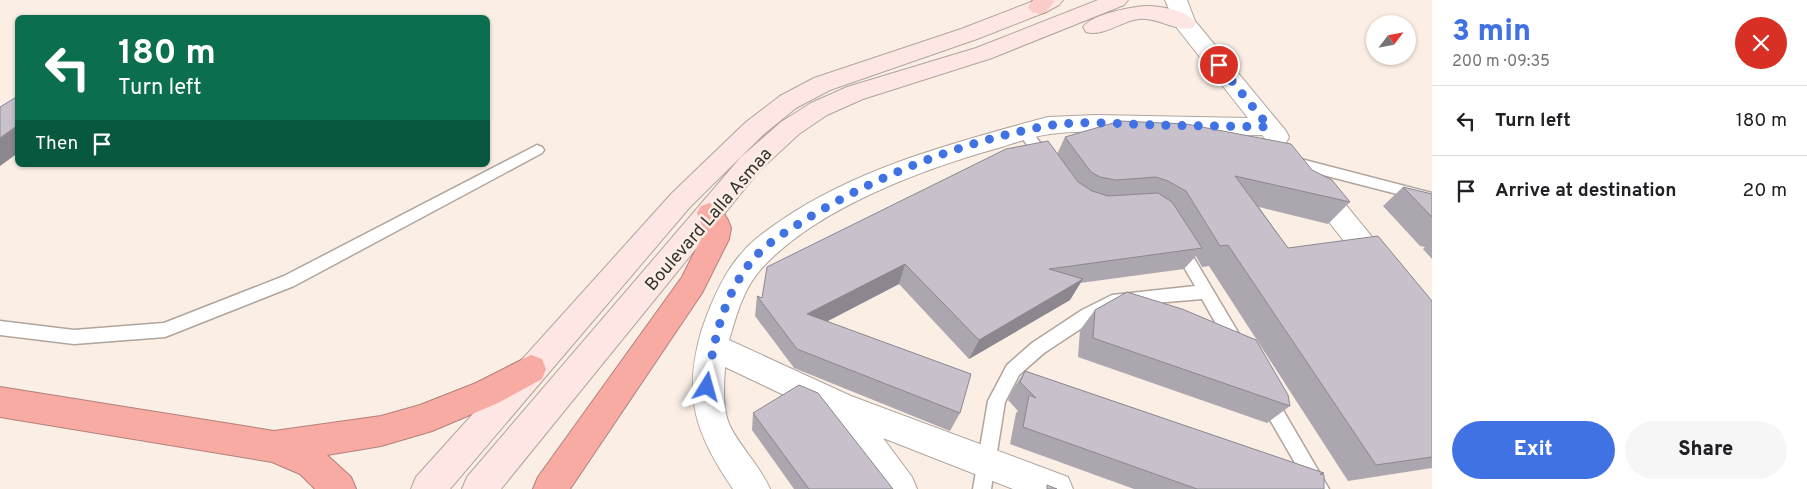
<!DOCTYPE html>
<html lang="en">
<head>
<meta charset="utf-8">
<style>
	body { margin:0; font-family:Overpass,sans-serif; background:#f6f6f6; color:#202124; height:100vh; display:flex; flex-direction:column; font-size:19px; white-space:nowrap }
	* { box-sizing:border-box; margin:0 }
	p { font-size:16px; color:#757577 }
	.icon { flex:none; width:28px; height:28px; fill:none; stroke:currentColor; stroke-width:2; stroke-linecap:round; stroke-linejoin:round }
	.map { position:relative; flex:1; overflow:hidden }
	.details { display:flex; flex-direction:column; background:#fff; width:375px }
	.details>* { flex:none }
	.top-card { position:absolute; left:15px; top:15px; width:475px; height:152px; border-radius:8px; box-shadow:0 1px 4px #0004; background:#0b6e4f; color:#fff; overflow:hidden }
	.needle { width:32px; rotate:58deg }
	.fabs { position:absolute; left:1366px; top:15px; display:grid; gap:10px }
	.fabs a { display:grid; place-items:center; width:50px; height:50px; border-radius:50%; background:#fff; box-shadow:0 1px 4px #0004; font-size:25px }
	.pin { position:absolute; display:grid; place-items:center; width:42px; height:42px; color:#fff; margin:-21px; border:2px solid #fff; border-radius:50%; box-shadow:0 1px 5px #0007 }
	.me { position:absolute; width:55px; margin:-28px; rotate:8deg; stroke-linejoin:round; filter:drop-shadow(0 0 4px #0008) }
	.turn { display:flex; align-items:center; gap:18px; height:105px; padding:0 20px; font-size:22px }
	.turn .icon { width:65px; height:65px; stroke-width:2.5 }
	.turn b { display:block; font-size:35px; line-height:42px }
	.then { display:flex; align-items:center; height:48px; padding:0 20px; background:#0003; gap:10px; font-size:19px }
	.round { display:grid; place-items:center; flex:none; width:52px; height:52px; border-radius:26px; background:#f6f6f6 }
	.head { display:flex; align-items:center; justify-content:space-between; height:85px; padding:0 20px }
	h1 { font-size:30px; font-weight:800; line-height:38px; color:#4172e3 }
	.cta { display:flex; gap:10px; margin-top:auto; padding:10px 20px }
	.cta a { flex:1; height:58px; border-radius:30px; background:#4172e3; color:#fff; font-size:20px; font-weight:800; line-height:58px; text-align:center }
	.cta a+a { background:#f6f6f6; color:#202124 }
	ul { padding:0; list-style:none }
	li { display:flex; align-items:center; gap:15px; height:70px; padding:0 20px; border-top:1px solid #e0e0e0 }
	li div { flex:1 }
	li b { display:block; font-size:19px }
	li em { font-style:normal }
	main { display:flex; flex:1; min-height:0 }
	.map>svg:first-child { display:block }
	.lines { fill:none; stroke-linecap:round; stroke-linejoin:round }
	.lane-casing { stroke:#b0a59d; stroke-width:3 }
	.street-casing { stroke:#b0a59d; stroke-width:2 }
	.secondary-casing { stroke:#b0a59d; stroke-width:2 }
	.primary-casing { stroke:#b3807a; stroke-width:2 }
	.highway-casing { stroke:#b3807a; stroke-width:2 }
	.lane { fill:#fff; fill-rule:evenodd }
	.street { fill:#fff; fill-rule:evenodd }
	.secondary { fill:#fde6e3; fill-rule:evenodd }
	.primary { fill:#facdc8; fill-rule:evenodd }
	.highway { fill:#f7aba3; fill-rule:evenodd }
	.wall { fill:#aca6af }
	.shaded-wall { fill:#8c878f }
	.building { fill:#c8c1cc; stroke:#8c878f }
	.route { stroke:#4172e3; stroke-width:9; stroke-dasharray:0 16.2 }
	.labels { text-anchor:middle; stroke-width:5; stroke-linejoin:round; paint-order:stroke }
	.street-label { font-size:18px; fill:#36312e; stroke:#faeee5 }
</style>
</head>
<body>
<main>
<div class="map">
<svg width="1432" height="489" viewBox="0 0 1432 489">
	<rect width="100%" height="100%" fill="#faeee5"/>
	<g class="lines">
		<defs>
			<path id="lane" d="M1025,127L1030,129L1051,157L1053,161L1051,165H1041L1020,135L1018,132L1020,129Z
				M537,145L542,147L544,150L542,153L294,286L165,337L74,344L0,335V321L74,330L164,323L284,276Z
				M1297,158L1432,193V203L1292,167L1290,163L1292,159Z
				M1180,241L1185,243L1242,339L1244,344L1242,349L1236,351L1230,349L1202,299L1120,306L1094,320L1044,353L1019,375L1005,402L991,489H973L988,401L1007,365L1032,343L1082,310L1112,295L1195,286L1172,247L1175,243Z
				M1267,391L1273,393L1329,489H1310L1258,399L1261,393Z"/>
			<path id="street" d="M1165,0H1187L1195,21L1286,131L1289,137L1286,143C1274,147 1269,145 1262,135C1234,135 1207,136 1179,135C1136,133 1093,129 1050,134C1034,136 1018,142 1002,147C925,168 816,208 761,269C744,288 737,313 730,337L729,340L851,396L1068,477L1073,489H1013L883,438L912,477L917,489H880L830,417L725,367C724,385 722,409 730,426C741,448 760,466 770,489H733C695,433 682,396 702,329C711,303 722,276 740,255C751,241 766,231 780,221C856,169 946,145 1033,121L1048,117L1096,115L1248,118L1177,28Z
				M1314,174L1323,177L1391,260L1395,268L1391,276L1381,279L1371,276L1305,191L1301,184L1305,177Z"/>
			<path id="secondary" d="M1036,0H1063L1059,5L1046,12L977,39L830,90L796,108L764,134L690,207L450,489H411L416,477L672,193L746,122L780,96L814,78L961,29Z
				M1098,0H1128L1124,5L992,58L863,99L827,115L799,134L759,171L501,489H462L467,477L741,157L781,122L811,103L847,87L976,48Z
				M1149,6C1163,7 1187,10 1196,23L1193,28C1175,32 1158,17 1139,19C1121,21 1104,37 1086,32L1083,27C1092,14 1134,6 1149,6Z"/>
			<path id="primary" d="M1033,0H1055L1046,12L1039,14L1032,12L1028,7Z"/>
			<path id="highway" d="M710,203L719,206L728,220L731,228L729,239L702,293L570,489H533L538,477L682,277L701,239L703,228L697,213L701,206Z
				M531,355L542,359L546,369L542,379L498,403L432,431L381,446L327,455L351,477L356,489H315L300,474L272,462L0,417V387L274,431L381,416L420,405L476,383Z"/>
		</defs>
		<use href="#lane" class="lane-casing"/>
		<use href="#street" class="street-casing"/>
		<use href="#secondary" class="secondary-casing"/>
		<use href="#primary" class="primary-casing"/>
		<use href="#highway" class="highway-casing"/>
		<use href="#lane" class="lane"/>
		<use href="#street" class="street"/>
		<use href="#secondary" class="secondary"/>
		<use href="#primary" class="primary"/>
		<use href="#highway" class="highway"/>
	</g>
	<path class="wall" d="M1065,137L1312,170L1350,202L1328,224L1259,207L1288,248L1432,301V468L1348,481L1209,266L1202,267L1196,256L1184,269L1080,283L1070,300L969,359L899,284L827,321L960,413L950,431L794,368L755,316L757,296L762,298L1057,154Z
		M1403,187L1432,194V259L1423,249L1425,247L1420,246L1383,206Z
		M1095,310L1290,406L1267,423L1078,357L1080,330Z
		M1025,371L1324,473L1322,474L1324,489H1134L1010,444L1016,413L1018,411L1008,400L1013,389Z
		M753,413L893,489H794L752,430Z"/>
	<path class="shaded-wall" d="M18,125V153L0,166V138Z
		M905,264L899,284L803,334L807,314Z
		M1083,279L1070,300L969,359L979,340Z"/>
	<path class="building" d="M18,96V125L0,138V107Z
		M1120,121L1186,124L1291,144L1312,170L1332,180L1350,202L1235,176L1288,248L1378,236L1432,301V457L1376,465L1228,245L1220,246L1186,191L1168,181L1156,177L1116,180L1100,177L1091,172L1065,137Z
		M1048,141L1078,182L1092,191L1108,196L1158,193L1172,202L1202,248L1049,269L1083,279L979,340L905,264L807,314L971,374L960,413L797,349L757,296L762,298L767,267L1006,149Z
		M1403,187L1432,194V217Z
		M1127,292L1182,309L1256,340L1288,395L1290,406L1093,338L1095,310Z
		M1025,371L1324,473L1320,474L1324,475V489H1197L1023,427L1029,395L1036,398L1020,382Z
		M799,385L818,393L893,489H809L753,413Z
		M1047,485L1057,489H1047Z"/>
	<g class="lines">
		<path class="route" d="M707,387C713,343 722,299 750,263C763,246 782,234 800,223C873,177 960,142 1046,126C1081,120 1120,124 1155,125C1193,126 1231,126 1269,127L1219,65"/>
	</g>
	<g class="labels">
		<g class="street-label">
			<text transform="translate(708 219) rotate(-49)" y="6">Boulevard Lalla Asmaa</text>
		</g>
	</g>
</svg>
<div class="fabs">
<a><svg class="needle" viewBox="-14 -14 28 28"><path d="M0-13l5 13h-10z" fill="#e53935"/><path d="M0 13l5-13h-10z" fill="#757577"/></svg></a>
</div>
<div class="pin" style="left:1219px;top:65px;background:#d93025"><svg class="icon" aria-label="arrive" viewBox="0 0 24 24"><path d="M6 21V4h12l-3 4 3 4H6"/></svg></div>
<svg class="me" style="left:707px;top:387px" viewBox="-20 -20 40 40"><path d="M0-17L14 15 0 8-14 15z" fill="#4172e3" stroke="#fff" stroke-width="4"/></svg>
<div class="top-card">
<div class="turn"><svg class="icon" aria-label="left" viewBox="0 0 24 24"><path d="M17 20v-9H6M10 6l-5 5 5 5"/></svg><div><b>180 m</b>Turn left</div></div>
<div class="then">Then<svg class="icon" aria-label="arrive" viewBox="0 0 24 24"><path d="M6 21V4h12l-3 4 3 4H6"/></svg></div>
</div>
</div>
<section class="details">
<div class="head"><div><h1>3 min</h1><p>200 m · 09:35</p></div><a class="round" style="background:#d93025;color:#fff"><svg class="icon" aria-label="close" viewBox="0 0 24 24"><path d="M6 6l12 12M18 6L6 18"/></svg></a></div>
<ul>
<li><svg class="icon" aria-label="left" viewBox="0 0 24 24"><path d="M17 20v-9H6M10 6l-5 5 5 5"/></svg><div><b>Turn left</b></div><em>180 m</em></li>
<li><svg class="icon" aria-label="arrive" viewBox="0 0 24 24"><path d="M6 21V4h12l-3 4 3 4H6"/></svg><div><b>Arrive at destination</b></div><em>20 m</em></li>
</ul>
<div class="cta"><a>Exit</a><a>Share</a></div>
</section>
</main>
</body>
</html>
